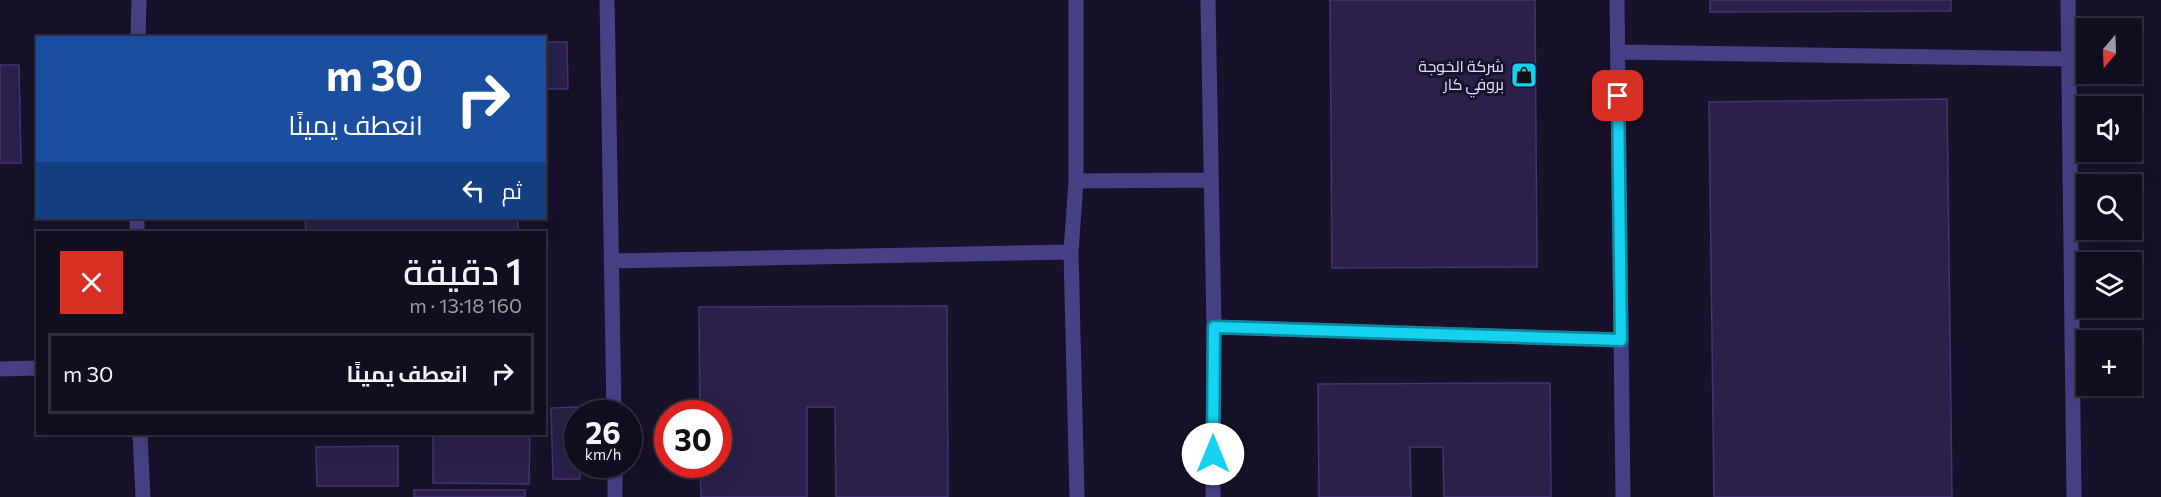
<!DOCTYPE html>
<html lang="ar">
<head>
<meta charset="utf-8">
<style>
	body { margin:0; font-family:Commissioner,Cairo,sans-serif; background:#1a1728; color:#f1f3f6; direction:rtl; height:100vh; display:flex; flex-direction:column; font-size:22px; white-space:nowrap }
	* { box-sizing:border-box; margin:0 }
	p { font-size:20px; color:#9c9ca4 }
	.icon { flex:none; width:33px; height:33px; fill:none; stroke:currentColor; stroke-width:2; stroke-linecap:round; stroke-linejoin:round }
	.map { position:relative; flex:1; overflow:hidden; direction:ltr }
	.drawer { position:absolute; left:36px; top:231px; width:510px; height:204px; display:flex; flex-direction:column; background:#110e1f; border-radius:0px; box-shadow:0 6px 24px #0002,0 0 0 2px #302e3d; direction:rtl }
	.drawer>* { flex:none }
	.guide { position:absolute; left:36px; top:36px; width:510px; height:183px; border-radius:0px; box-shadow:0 6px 24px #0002,0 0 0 2px #302e3d; direction:rtl; background:#1a4fa0; color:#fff; overflow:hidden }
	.needle { width:39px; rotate:199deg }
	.buttons { position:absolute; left:2076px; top:18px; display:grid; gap:12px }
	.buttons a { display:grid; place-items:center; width:66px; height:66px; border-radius:0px; background:#110e1f; box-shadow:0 6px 24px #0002,0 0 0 2px #302e3d; font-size:30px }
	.speed { position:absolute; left:564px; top:400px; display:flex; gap:12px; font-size:30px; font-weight:700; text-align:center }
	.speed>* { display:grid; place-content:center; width:78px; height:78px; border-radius:50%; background:#110e1f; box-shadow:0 6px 24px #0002,0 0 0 2px #302e3d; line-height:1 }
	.speed small { font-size:15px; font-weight:400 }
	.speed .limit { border:9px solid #d22; background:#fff; color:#111 }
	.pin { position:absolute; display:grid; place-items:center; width:51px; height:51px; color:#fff; margin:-26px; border-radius:12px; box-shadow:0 3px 9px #0006 }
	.me { position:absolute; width:66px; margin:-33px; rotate:0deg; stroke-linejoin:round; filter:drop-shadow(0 0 4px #0008) }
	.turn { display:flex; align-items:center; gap:21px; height:126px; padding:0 24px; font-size:27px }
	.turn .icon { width:78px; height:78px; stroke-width:2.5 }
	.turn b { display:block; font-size:42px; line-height:51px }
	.then { display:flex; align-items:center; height:57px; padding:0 24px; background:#0003; gap:12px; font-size:22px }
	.round { display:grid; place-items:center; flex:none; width:63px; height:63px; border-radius:0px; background:#1a1728 }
	.summary { display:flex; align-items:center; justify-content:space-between; height:102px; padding:0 24px }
	h1 { font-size:36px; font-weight:600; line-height:45px }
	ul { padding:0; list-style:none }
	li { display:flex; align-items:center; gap:18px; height:81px; margin:0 12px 9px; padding:0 12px; border:3px solid #302e3d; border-radius:0px }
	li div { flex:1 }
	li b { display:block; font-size:22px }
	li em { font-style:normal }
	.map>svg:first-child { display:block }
	.building { fill:#2a2049; stroke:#423374; stroke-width:1.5 }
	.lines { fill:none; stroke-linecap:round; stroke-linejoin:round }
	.minor { stroke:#464185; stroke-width:15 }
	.route-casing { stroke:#0e889d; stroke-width:15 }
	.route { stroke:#15d2f1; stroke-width:10 }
	.labels { text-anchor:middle; stroke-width:6; stroke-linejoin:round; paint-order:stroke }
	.poi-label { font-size:16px; fill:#e2ddfd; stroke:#171229; text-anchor:end }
</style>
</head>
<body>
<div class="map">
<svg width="2161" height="497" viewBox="0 0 2161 497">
	<rect width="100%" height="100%" fill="#171229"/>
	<path class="building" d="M1330,0H1535L1537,267L1332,268Z
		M1710,0H1951V11L1710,12Z
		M544,42H567L568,89H544Z
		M0,65H19L21,163H0Z
		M1947,99L1952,497H1714L1709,102Z
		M305,218H518V232H306Z
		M947,306L948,497H836L835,407H807V497H701L700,465H718V414H700L699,307Z
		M1550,383L1551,497H1444L1443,447H1410L1411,497H1319L1318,384Z
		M579,407L578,465H580V479H553L551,408Z
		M433,434H530L529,484L433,483Z
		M398,446V486H317L316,447Z
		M414,490H525V497H414Z"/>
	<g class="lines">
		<path class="minor" d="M607,0L614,414
			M1076,0V181L1071,252L1077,497
			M1208,0L1214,327L1213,497
			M1617,0L1623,497
			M2068,0L2074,497
			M138,38L139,0
			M1618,52L2070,59
			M1076,181L1211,180
			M137,232V218
			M611,261L1071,252
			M1214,327L1621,340
			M0,369L38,368
			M140,434L143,497
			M615,465V497"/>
	</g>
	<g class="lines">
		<defs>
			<path id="route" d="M1213,454L1214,327L1621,340L1618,96"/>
		</defs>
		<use href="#route" class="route-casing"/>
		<use href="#route" class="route"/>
	</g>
	<defs>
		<symbol id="shop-square" viewBox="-11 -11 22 22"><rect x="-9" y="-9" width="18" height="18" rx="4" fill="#15d2f1" stroke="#171229"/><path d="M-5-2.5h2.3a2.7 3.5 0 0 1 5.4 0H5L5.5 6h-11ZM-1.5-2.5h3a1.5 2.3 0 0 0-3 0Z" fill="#111"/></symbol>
	</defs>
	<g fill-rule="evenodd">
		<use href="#shop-square" x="1509" y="60" width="30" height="30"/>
	</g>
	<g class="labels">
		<g class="poi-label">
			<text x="1504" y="72">شركة الخوجة<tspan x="1504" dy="18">بروفي كار</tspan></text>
		</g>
	</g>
</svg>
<div class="buttons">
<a><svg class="needle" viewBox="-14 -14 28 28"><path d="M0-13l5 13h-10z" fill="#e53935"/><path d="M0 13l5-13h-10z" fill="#9c9ca4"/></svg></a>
<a><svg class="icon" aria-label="sound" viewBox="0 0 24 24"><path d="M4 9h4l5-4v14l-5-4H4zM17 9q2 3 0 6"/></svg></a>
<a><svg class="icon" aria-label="search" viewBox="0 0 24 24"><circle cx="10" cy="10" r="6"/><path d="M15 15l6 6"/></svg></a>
<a><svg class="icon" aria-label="layers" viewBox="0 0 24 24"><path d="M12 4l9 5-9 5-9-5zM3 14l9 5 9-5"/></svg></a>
<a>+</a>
</div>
<div class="speed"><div>26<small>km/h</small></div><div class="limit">30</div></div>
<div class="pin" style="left:1618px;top:96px;background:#d93025"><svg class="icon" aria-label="arrive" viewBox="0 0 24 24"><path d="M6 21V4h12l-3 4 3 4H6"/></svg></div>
<svg class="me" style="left:1213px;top:454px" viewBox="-20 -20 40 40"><circle r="19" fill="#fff"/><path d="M0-13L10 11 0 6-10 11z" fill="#15d2f1"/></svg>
<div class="guide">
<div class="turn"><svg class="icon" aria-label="right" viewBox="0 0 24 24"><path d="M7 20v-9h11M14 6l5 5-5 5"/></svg><div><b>30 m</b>انعطف يمينًا</div></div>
<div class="then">ثم<svg class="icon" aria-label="left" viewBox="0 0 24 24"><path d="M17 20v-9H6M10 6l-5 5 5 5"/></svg></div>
</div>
<section class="drawer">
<div class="summary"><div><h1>1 دقيقة</h1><p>160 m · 13:18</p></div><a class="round" style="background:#d93025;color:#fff"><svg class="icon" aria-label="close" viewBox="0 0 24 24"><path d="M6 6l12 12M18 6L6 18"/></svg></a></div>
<ul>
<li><svg class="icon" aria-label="right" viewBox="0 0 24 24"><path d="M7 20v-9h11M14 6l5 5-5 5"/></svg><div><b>انعطف يمينًا</b></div><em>30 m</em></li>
</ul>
</section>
</div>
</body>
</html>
